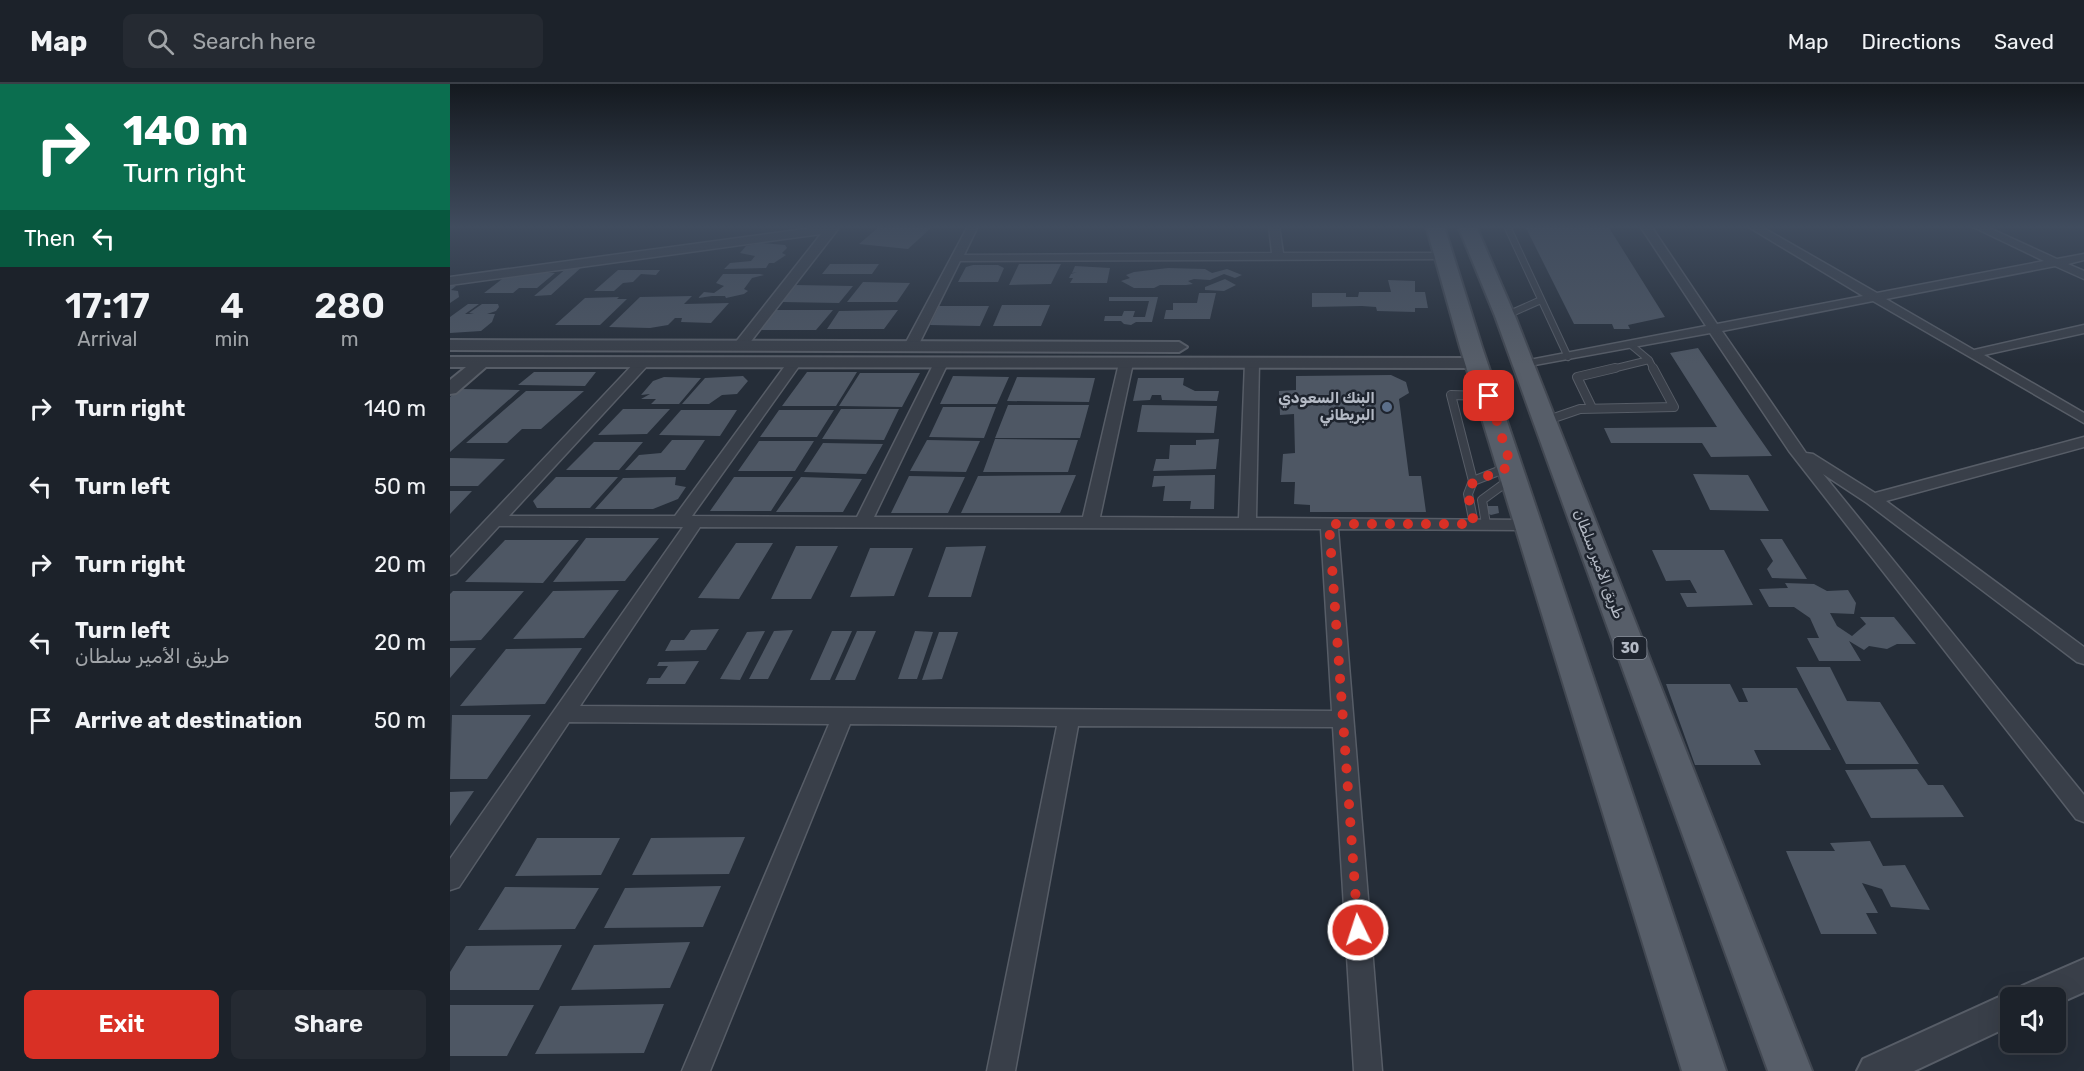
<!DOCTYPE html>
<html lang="en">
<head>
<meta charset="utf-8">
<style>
	body { margin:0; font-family:Rubik,"Noto Sans Arabic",sans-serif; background:#252a32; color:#f1f3f6; height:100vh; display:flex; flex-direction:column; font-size:22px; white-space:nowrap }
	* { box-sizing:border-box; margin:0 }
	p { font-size:20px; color:#a0a4a8 }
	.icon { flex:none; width:33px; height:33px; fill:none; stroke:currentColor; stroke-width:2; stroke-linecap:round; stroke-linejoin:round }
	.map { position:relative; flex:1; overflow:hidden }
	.drawer { display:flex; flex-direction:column; background:#1c222a; width:450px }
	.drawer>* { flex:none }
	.guide { background:#0b6e4f; color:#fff; overflow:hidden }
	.buttons { position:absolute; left:1550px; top:903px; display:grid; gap:12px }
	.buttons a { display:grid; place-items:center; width:66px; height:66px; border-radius:9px; background:#1c222a; box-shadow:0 6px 24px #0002,0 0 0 2px #3a3f47; font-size:30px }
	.pin { position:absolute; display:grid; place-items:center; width:51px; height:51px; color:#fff; margin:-26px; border-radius:12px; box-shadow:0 3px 9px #0006 }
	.me { position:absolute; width:66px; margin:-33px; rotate:356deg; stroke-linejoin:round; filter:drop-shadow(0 0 4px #0008) }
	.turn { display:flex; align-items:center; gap:21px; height:126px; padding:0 24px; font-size:27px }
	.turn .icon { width:78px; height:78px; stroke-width:2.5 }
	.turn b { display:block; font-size:42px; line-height:51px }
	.then { display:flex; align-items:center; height:57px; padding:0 24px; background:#0003; gap:12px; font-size:22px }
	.eta { display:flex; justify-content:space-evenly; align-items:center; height:102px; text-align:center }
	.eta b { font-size:36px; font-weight:600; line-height:42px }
	.primary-button { display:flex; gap:12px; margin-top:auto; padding:12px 24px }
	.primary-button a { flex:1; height:69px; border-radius:9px; background:#d93025; color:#fff; font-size:24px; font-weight:600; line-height:69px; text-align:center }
	.primary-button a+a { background:#252a32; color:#f1f3f6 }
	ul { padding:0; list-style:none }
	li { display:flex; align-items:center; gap:18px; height:78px; padding:0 24px }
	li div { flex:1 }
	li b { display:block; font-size:22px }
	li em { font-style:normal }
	header { display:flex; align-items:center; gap:36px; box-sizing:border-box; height:84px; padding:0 30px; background:#1c222a; border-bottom:2px solid #3a3f47 }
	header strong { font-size:28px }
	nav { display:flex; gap:33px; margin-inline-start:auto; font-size:21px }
	.search { width:420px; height:54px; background:#252a32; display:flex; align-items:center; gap:15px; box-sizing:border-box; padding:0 21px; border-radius:9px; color:#a0a4a8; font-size:22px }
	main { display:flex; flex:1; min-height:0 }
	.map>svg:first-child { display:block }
	.building { fill:#4e5764 }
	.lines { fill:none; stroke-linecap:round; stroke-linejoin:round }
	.service-far1-casing { stroke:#575d67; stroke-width:8 }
	.service-casing { stroke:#575d67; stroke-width:10 }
	.minor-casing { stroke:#575d67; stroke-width:3 }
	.tertiary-casing { stroke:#575d67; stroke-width:4 }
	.primary-casing { stroke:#424852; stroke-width:4 }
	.service-far1 { stroke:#393f49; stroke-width:6 }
	.service { stroke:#393f49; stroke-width:8 }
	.minor { fill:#393f49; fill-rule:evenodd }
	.tertiary { fill:#393f49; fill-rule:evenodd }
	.primary { fill:#575e69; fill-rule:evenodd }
	.route { stroke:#d93025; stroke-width:10; stroke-dasharray:0 18 }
	.service-dot { fill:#5c6f8a; stroke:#1e242e; stroke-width:2 }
	.labels { text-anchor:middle; stroke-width:5; stroke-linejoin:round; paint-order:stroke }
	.shield { fill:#1e242e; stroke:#878d98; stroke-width:1.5 }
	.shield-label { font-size:14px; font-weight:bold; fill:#b4bac5 }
	.poi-label { font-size:15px; font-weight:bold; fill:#b4bac5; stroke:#1e242e; text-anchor:end }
	.street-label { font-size:15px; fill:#b4bac5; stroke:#1e242e }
</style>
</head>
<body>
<header>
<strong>Map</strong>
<div class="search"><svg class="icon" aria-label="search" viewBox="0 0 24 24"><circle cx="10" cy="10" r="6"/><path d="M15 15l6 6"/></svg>Search here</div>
<nav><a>Map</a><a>Directions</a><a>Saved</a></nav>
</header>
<main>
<section class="drawer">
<div class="guide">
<div class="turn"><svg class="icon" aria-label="right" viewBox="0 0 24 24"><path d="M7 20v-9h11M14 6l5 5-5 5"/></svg><div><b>140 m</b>Turn right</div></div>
<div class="then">Then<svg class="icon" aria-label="left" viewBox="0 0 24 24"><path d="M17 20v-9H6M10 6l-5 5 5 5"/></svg></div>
</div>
<div class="eta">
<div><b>17:17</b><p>Arrival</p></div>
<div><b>4</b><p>min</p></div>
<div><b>280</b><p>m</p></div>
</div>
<ul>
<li><svg class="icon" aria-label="right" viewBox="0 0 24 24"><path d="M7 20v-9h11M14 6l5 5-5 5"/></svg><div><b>Turn right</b></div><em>140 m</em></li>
<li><svg class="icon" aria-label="left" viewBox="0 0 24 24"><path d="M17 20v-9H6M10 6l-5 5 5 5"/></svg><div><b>Turn left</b></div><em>50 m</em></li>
<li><svg class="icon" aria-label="right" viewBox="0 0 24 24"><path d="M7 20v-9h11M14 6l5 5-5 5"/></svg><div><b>Turn right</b></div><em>20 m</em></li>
<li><svg class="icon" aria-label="left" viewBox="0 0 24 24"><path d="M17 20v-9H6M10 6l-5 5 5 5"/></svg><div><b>Turn left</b><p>طريق الأمير سلطان</p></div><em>20 m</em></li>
<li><svg class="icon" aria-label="arrive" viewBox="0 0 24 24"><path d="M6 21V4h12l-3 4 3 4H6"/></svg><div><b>Arrive at destination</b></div><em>50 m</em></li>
</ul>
<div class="primary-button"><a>Exit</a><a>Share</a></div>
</section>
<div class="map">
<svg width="1634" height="987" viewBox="0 0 1634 987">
	<rect width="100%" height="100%" fill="#252d38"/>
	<path class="building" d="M430,142H466L482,143L458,165L409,160Z
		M1075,142H1158L1215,233L1178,241L1180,245H1164L1162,240H1124Z
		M311,159L335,161L337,164L332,169L336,171L324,179H319L316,184L274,185L280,179L301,177L305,172L290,169L296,162Z
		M380,180H429L422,190H372Z
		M569,180H611L601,200L559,201Z
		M134,181L101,211L84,212L118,183Z
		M523,181H548L554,184L548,198H508L516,183Z
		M625,182L660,184L657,199H620L623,194H619L621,190L627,188L622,189Z
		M718,184L755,185L762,189L777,185L792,191L785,194L774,190L760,196L744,195L738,197L743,200L736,201H710L704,204H684L671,197L680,194L676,191L684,188Z
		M168,186H210L206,191L191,190L183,198L173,199L164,207H144Z
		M83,189H105L87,204H69L63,209H34L56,192Z
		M273,190H310L314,191L302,194L294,205L298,207L294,210L276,214L275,212H262L248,214L254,208L264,209L274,202L266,199Z
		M775,195L786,201L774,207L755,206V203Z
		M938,196L965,197V208H975L978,224H965V228L927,227L926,223L912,222L862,223V209H896V213H908L909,208H941Z
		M413,198L460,199L447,218H397Z
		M345,201L403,202L389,219L332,218Z
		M0,202H6L1,206L8,207L9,213L0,219Z
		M749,209H766L760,235H714L716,226H723V219H747Z
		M242,212L234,220L279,219L261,239L231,238L232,234H225L218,241L200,244L159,243L190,213Z
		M169,213L167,215H177L150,241H105L135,214Z
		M659,213H708L702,238H686L681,241L674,240L671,237H654L655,232H672L674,227H685L683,233H695L699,217H659Z
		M18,220H29L15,230H24L19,229L32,220H48L49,223L46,227L37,230H45L42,238L31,247L0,249V233Z
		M552,221H600L591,242H543Z
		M489,222H539L530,242L480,241Z
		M326,226H383L366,246H310Z
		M448,226L434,245H377L389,227Z
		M1248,264L1292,329L1322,372L1261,373L1252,359H1161L1154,344L1267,343L1220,269Z
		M84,288H146L135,302L68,301Z
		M357,288H407L386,322H332Z
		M410,289H470L452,323L389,322Z
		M941,291L956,298L959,309L949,315L959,392H971L976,428H860V421L844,420L845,398H831L833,370L845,369L844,330L830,331L829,307L846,306V292Z
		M293,292L298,297L287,310L272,311L259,320H232L255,294Z
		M503,292L559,293L547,320H490Z
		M214,293L251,294L229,320H201L206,315H191L200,310L191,311L203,297Z
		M567,293L645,294L639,318L557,317Z
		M688,294H734L733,301L745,307H769L767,317L712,316L711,311H702L700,316L683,317Z
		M10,305L70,306L0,368V313Z
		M76,307H134L91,345H72L57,359H16Z
		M558,321H639L630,354H545Z
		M692,321L767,322L764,349L687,348Z
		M493,323H546L534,354L479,353Z
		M173,325H220L197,350L148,351Z
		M391,325H449L434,356L372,355Z
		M231,326H287L270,352L209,351Z
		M329,326H384L367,353H310Z
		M545,355L628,356L618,388H533Z
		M769,355L766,385L703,387L706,375H719L720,361H746V356Z
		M222,356H255L235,386H175L189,371L211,369Z
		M477,356L530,357L516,388L460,387Z
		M309,357H364L345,387H288Z
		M144,358H193L169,386H116Z
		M373,359L433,360L416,390L354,388Z
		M0,374L55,375L28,402H0Z
		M1243,390L1298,391L1319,427L1260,426Z
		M626,391L610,429H511L528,392Z
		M765,391L764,425H740L741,417H713L715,402L702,403L704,392Z
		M459,392L515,393L498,429H441Z
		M106,393H168L140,424H87L83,417Z
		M226,393L225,401L236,403L228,415L203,425H145L173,394Z
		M284,393H343L321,427H260Z
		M351,393L412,395L393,428H326Z
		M0,407H22L0,430Z
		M1036,422H1048L1049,429L1041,431L1037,429Z
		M136,454H209L175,497L103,498Z
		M1310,455H1332L1357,495L1322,494L1317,485L1323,477Z
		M55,456H129L93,499L15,498Z
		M286,459H323L289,515L248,514Z
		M346,462H388L361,515H321Z
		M536,462L521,513H478L496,463Z
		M420,464H463L444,512L400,513Z
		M1202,466H1274L1303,521L1237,523L1230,509H1247L1240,496L1216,497Z
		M1335,499L1364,500L1377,507L1398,506L1406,519L1404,530L1380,529L1387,542L1402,552L1416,540L1410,533H1444L1466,560H1447L1437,565L1419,562L1414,566L1399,557L1411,577H1369L1357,554H1369L1360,534L1344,523H1319L1309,505L1338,504Z
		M169,506L134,554L63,555L103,507Z
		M3,507H74L31,556L0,557V510Z
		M269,545L256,566L215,567L221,556H234L241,546Z
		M343,546L318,595H299L324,547Z
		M315,547L290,596L270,595L297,548Z
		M382,547H402L380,596H360Z
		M407,547H426L405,596H385Z
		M465,547L483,548L467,595H448Z
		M489,548H508L492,595L472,596Z
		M0,564H26L0,594Z
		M132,564L95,620L10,622L56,565Z
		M249,577L235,600H196L199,594H210L218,582H207L209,578Z
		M1346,583H1380L1397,617L1430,618L1469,680H1396Z
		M1216,600H1280L1289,618H1298L1292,604H1347L1381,666H1304L1311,681H1245Z
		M2,631H81L37,695H0Z
		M1467,685L1478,701H1493L1514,733L1421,734L1395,686Z
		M24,707L0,742V708Z
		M295,753L279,790L182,791L201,754Z
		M87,754H170L151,791L65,792Z
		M1420,757L1433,782L1455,781L1480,826L1441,823L1432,805L1412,799L1428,829H1416L1427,850H1371L1336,767H1385L1380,759Z
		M271,802L253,843L154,844L175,804Z
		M55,803L149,804L125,845L28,846Z
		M240,858L220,904L121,906L144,861Z
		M112,861L89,906H0V888L16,862Z
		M214,920L194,969L85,970L110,922Z
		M0,921H84L57,972H0Z"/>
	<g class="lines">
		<defs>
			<path id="service-far1" d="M1057,142L1118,273
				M1055,232L1091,216
				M1181,261L1199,276
				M1158,286L1199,276L1204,286"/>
			<path id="service" d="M1142,324L1127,293L1165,284
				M1095,337L1130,325L1224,323L1203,284
				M1023,397L1059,383
				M1024,440L1018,410L1023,397L1001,311L1036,312
				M1036,440L1032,416L1062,394"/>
			<path id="minor" d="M377,142H388V145L295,265H285V259L371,150L0,201V193Z
				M518,142H528L514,171L822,169L819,142H829L833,169H994L1000,172L994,175L510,177L468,262L461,266L456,265L454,262Z
				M1190,142H1201L1267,240L1413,212L1297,142H1310L1427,209L1594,177L1521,142H1535L1607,175L1634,170V176L1618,180L1634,187V195L1605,182L1436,215L1524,266L1634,241V249L1534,271L1634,329V339L1423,217L1272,247L1356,369L1363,370L1425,409L1634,353V363L1436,417L1634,563V580L1627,578L1417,419L1373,390L1634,711V738L1626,735L1339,367L1260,249L1069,284L1067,281L1074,277L1256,242Z
				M193,274L200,278L198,281L59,432H225L340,275L345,274L352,278L242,432L407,433L484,279L491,275L498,279L424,433H633L669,279L676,275L683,279L650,433L789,434L795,278L802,274L809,278L806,434L1085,436L1087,440L1085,444L1079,446L888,445L932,987H904L883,643L628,642L565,987H537L607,642L400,640L260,987H232L379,640L119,638L9,803L0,806V775L233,443L49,442L6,489L0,491V474L188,275ZM250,443L871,445L882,627L130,622Z"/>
			<path id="tertiary" d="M0,256L729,258L737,263L729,268L0,266Z
				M0,273L1027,274L1036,279L1027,284L36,283L6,309L0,310V296L16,283H0Z
				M1634,875V908L1605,921V914H1560V942L1464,987H1407L1413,975L1560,908L1568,912L1572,902Z"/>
			<path id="primary" d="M976,142H994L1032,263L1276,987H1232L1010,263Z
				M1008,142H1026L1065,232L1362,987H1318L1045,232Z"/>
		</defs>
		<use href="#service-far1" class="service-far1-casing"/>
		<use href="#service" class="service-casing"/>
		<use href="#minor" class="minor-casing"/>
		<use href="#tertiary" class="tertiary-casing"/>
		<use href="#primary" class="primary-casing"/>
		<use href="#service-far1" class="service-far1"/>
		<use href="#service" class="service"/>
		<use href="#minor" class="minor"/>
		<use href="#tertiary" class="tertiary"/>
		<use href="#primary" class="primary"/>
	</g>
	<linearGradient id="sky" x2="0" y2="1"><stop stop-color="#14191f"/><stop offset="0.51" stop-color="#404c5e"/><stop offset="1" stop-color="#404c5e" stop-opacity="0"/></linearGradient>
	<rect width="1634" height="280" fill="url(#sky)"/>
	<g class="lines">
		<path class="route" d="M908,846L879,440H1024L1018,410L1023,398L1061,382L1039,312"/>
	</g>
	<circle class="service-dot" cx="937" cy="323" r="6"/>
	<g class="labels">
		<rect class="shield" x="1163.5" y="553" width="33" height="22" rx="4.5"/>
		<g class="shield-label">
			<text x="1180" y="569">30</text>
		</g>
		<g class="poi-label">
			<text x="925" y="319">البنك السعودي<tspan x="925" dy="17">البريطاني</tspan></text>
		</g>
		<g class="street-label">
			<text transform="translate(1149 480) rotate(69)" y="5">طريق الأمير سلطان</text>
		</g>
	</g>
</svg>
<div class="buttons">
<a><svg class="icon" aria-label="sound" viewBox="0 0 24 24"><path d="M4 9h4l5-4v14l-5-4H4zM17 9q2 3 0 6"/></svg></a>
</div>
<div class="pin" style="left:1039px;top:312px;background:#d93025"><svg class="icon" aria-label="arrive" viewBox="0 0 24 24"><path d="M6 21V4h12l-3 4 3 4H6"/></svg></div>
<svg class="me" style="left:908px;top:846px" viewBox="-20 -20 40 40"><circle r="17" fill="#d93025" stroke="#fff" stroke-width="3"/><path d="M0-11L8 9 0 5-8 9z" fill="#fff"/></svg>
</div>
</main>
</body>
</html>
